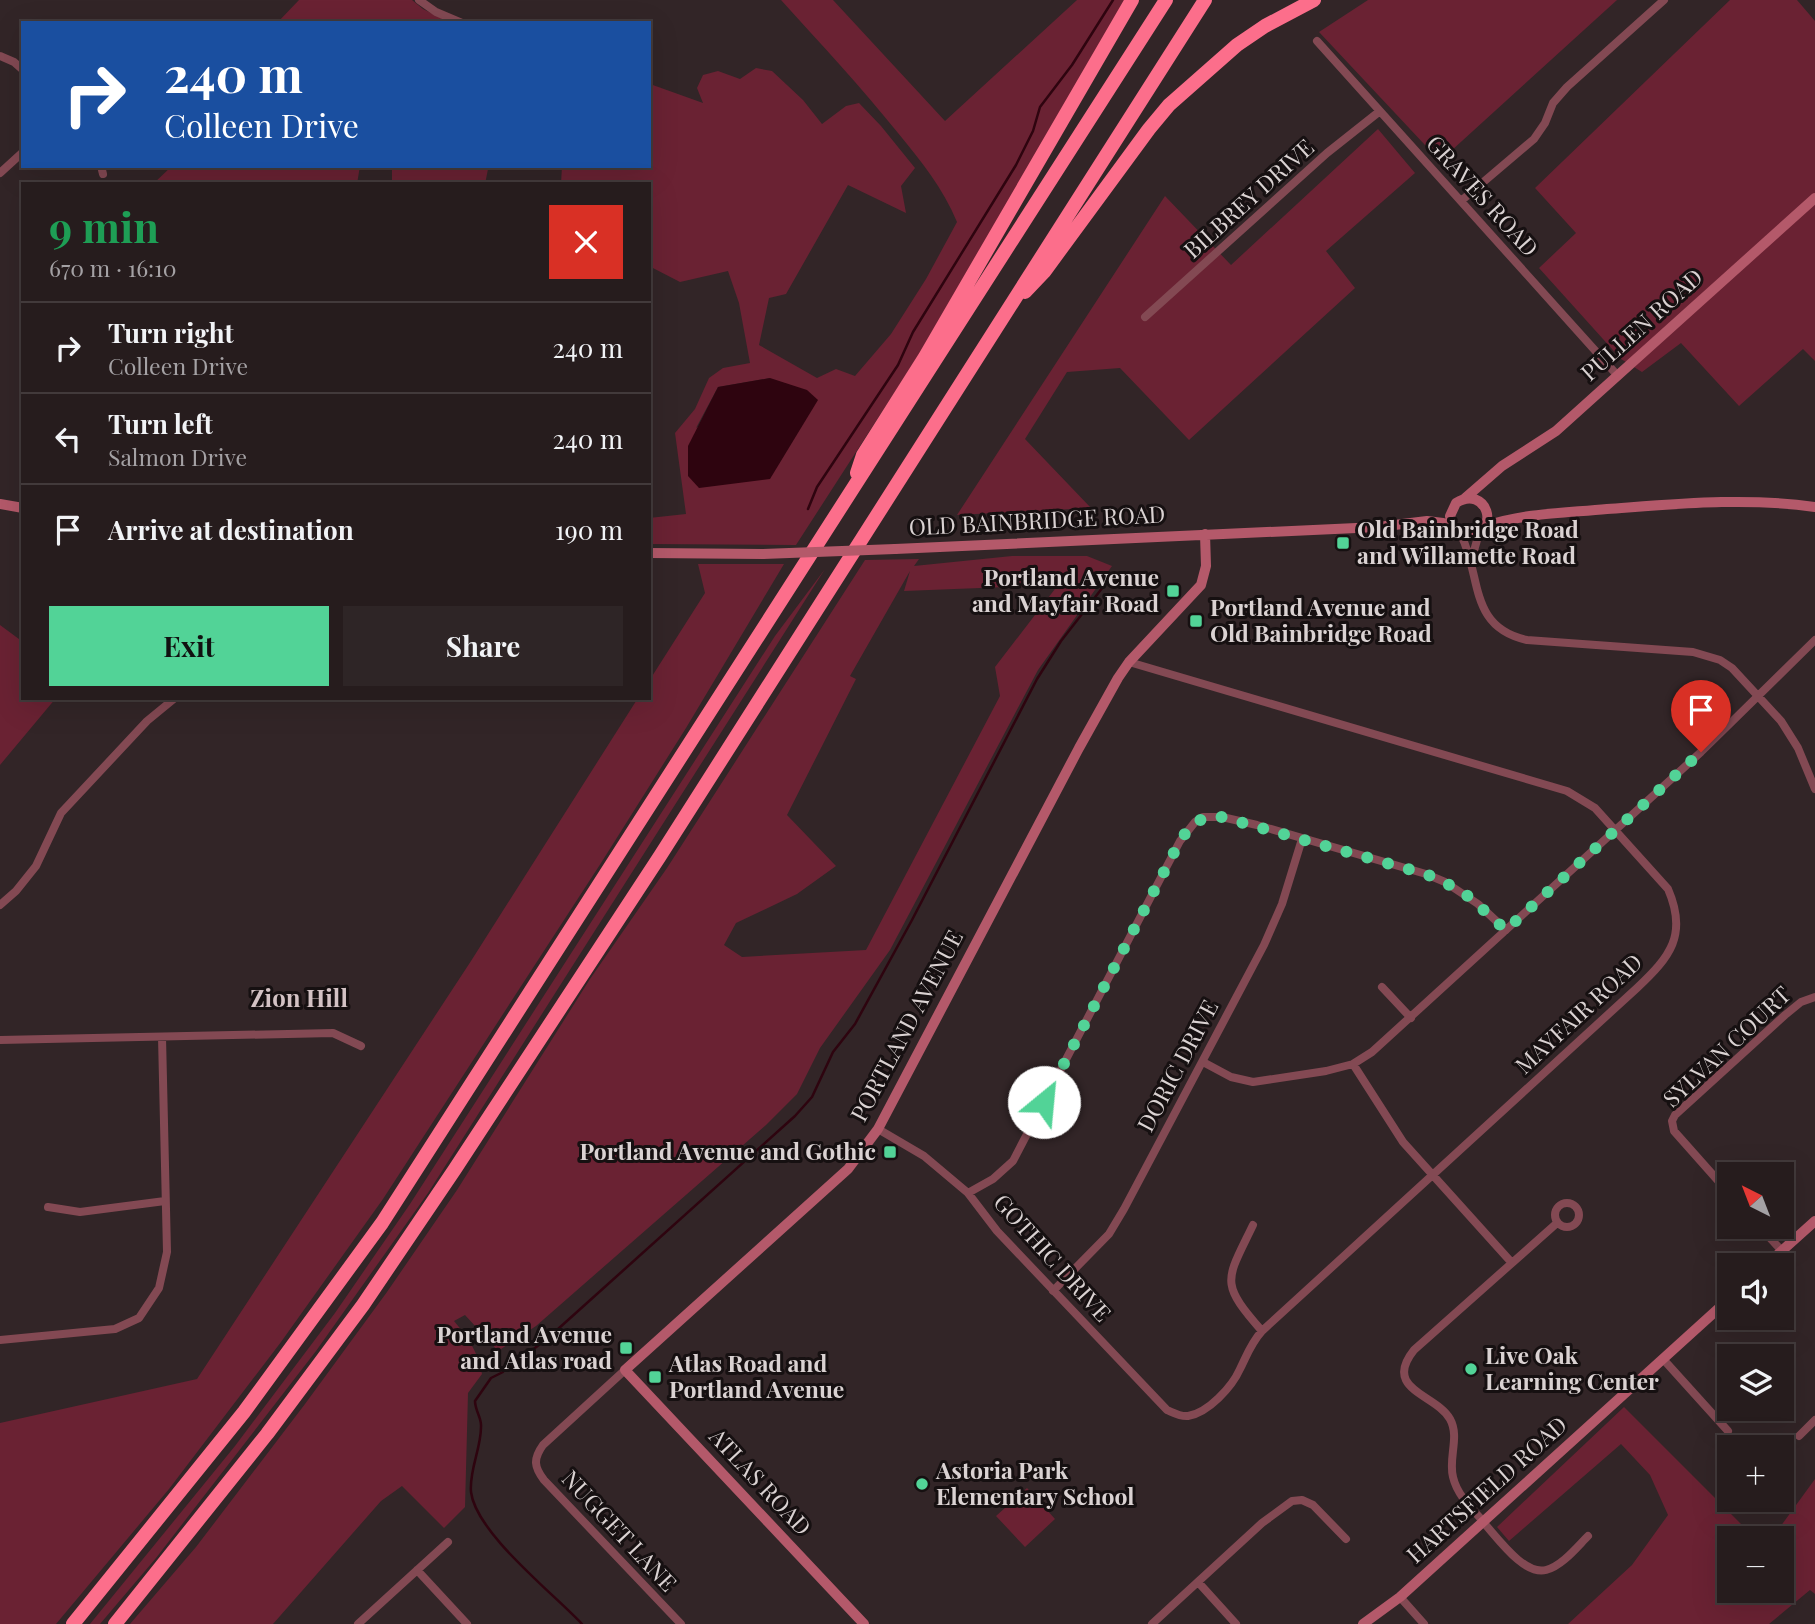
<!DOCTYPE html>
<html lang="en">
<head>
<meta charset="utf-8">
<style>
	body { margin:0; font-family:"Playfair Display",serif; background:#2e2526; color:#f1f3f6; height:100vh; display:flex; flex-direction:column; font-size:26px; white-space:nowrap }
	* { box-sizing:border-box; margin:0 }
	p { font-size:23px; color:#a4a1a4 }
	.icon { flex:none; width:38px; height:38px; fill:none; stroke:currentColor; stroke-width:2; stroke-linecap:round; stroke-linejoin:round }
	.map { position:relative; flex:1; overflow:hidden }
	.sheet { position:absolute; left:21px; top:182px; width:630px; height:518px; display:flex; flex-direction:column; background:#261c1d; border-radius:0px; box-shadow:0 7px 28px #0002,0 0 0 2px #423a3b }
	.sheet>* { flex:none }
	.banner { position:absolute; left:21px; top:21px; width:630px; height:147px; border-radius:0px; box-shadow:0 7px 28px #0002,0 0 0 2px #423a3b; background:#1a4fa0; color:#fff; overflow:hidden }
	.needle { width:46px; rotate:318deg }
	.tools { position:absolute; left:1717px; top:1162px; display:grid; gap:14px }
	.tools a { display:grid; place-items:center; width:77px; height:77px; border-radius:0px; background:#261c1d; box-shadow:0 7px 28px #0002,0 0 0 2px #423a3b; font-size:35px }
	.pin { position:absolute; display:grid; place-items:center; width:60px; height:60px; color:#fff; margin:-72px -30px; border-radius:50% 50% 50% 0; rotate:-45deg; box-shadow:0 0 7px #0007 }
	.pin .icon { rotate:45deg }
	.me { position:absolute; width:77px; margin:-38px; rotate:28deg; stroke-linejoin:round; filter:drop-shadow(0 0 5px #0008) }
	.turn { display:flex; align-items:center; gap:24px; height:147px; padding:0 28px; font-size:32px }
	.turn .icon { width:91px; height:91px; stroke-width:2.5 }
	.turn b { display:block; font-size:49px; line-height:60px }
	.round { display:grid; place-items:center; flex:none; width:74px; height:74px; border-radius:0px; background:#2e2526 }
	.summary { display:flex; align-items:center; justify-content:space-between; height:119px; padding:0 28px }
	h1 { font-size:42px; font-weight:700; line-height:52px; color:#1e9e55 }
	.primary-button { display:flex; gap:14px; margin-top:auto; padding:14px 28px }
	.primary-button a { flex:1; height:80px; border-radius:0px; background:#52d397; color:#111; font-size:28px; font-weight:700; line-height:80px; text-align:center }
	.primary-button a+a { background:#2e2526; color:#f1f3f6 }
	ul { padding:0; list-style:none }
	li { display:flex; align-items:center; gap:21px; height:91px; padding:0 28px; border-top:2px solid #423a3b }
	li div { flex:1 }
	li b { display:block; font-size:26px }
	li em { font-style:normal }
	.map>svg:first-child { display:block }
	.green { fill:#6a2233; fill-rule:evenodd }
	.water { fill:#2e040f }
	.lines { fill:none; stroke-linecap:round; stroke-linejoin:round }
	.stream { stroke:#2e040f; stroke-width:2.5 }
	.street { stroke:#834953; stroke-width:8 }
	.secondary { stroke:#b4596a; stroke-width:10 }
	.highway { stroke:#fc6e8b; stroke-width:14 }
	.secondary-bridge { stroke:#b4596a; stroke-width:10 }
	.route { stroke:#52d397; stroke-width:12; stroke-dasharray:0 21.6 }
	.poi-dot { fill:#52d397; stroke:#161011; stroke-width:2.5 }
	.labels { text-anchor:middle; stroke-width:6; stroke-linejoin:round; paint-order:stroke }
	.street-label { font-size:23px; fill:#dad2d2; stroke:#161011 }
	.poi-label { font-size:23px; font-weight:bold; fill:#dad2d2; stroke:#161011; text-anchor:start }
	.neighbourhood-label { font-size:24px; font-weight:bold; fill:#d3c2c4; stroke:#161011 }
</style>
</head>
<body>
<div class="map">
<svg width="1815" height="1624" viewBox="0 0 1815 1624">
	<rect width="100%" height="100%" fill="#322527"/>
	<path class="green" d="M299,0H412L423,9L451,23H277Z
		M781,0H833L945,121L1077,0H1128L958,294L796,545L649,544V518L686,514L675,433L695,409L709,378L723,368L750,363L739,303L728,271L680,282L649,266V184H561L562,166H649L650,84L703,103L697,88L703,75L718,71L740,79L756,68L772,71L803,100L822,124L846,106L859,103L881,126L915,168L901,186L906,213L848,185L786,294L769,298L759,345L817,378L836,369L855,376L891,334L926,279L957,222C943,188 921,161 898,133C861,87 821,44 781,0ZM770,378L696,428L718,387Z
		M1368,0H1617L1440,161L1319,32Z
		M1730,0H1797L1815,21V361L1803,349L1739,406L1681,343L1642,372L1621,359L1539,268L1576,233L1535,188Z
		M1378,129L1415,173L1326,251L1355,288L1189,440L1120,368L1067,372L1025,439L1091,508L957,515L1165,196L1231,265Z
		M172,166H360L357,184H153Z
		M392,166H485L488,169L485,184H392Z
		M1012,556H1087L1112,566L1038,670L890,950L820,1048L797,1094L766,1125L536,1326L498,1351L465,1315L454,1321C469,1339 478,1352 482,1374L468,1393L465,1507L444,1528L402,1486L381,1501L273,1624H130L196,1547L305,1404L387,1292L457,1190L590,979L667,868L865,560L919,559L914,566ZM910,571L904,591L1058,585L995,667L1000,696L866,950L742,957L724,945L736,923L797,894L836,866L787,815L856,679L850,676Z
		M698,564H784L686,728L601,863L383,1199L281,1342L169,1489L56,1624H0V1423L197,1379L471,961L638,698H649V681L705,593Z
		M825,569L428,1193L316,1351L156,1558L100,1624H90L235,1446L335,1313L410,1204L775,636Z
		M0,625L23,642V698H56L0,765Z
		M1624,1407L1749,1532L1775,1534L1815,1479V1594L1810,1590L1769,1624H1568L1632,1565L1668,1515L1650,1475L1621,1444L1509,1541L1497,1527ZM1729,1538H1782V1591H1729Z
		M1027,1488L1055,1519L1025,1547L996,1516Z"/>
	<path class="water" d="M770,378L807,390L818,400L770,479L699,488L688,476V446L718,387Z"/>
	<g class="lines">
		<path class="stream" d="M808,509L817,487L898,365L913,332L1016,165L1033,131L1040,107L1072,65L1113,0
			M510,1367L548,1338L795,1116L812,1097L833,1052L855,1024L912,920L1037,679L1061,641L1103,587
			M503,1372L491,1378L475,1401C475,1411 482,1418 481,1427C481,1449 469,1470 471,1492C476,1533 553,1593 582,1624"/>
		<path class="street" d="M419,0L436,12L462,23
			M1317,41L1618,376
			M0,56L14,62L23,70
			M101,166L103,174
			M0,173L23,152
			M1461,201L1534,139L1545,123L1553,103L1567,87L1664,0
			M1145,317L1327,153L1380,111
			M1461,535C1482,576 1468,627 1527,640L1693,652L1720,660L1732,668L1781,721L1798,748L1815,789
			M1472,558L1479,533
			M0,905L16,891L36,866L61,813L147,721L175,698
			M1382,987L1411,1018
			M0,1040L333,1033L361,1046
			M1203,1062L1231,1077L1253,1082L1326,1071L1353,1064L1372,1052L1701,752L1815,640
			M1353,1064L1403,1142L1512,1263
			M878,1129L924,1156L968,1193L997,1231L1167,1410C1174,1413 1181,1417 1188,1416C1208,1413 1232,1387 1240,1369C1247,1355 1251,1343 1262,1331L1637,988C1670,957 1688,935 1668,889L1595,808L1567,791L1129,662
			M968,1193L993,1179L1013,1161L1180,841L1195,822L1203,817H1222L1257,825L1426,874L1445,882L1478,904L1506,930
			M1729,1193L1674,1131L1672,1121L1675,1115L1785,1015L1801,1002L1815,997
			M1555 1215a12 12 0 1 1 24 0a12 12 0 1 1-24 0Z
			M48,1207L80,1212L165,1201
			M1253,1225C1226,1281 1219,1282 1262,1331
			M1760,1227L1782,1251
			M1053,1291L1109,1234L1124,1209L1264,945L1282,904L1302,839
			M0,1340L115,1329L139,1318L159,1288L167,1252L162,1037
			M1663,1359L1728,1431
			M625,1370L543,1445C533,1459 534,1467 544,1480L681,1624
			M1799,1436L1815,1420
			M1483,1522C1497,1537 1524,1576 1546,1570C1562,1566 1577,1547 1588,1536
			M1484,1522C1472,1509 1457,1495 1453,1477C1448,1458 1460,1437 1450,1419C1436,1394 1382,1390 1414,1350L1557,1223
			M417,1570L467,1624
			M1198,1582L1236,1624
			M1400,1597L1424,1624
			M358,1624L448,1542
			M1152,1624L1262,1523L1292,1501L1302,1500L1313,1505L1346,1539"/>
		<path class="secondary" d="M1464,499L1502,466L1556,431L1815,198
			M0,504L23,508
			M1486,526C1525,513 1565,513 1607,509C1676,504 1746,497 1815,507
			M895,549L1378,527L1427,521L1443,523L1467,536C1503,532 1486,484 1456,503L1450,516L1454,529
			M649,553L763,554
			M1766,1265L1815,1221
			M864,1624L625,1370L848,1169L878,1129L1079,748L1118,678L1129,662L1201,585L1206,566L1205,534
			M1363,1624L1400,1597L1729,1299"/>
		<path class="highway" d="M1025,292L1044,272L1149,129L1169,105L1237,45L1265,26L1314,0
			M857,473L863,455L925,357L1132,0
			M73,1624L244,1412L382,1223L1166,0
			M115,1624L267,1434L363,1305L455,1169L660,856L1205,0"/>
		<path class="secondary-bridge" d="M763,554L895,549"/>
	</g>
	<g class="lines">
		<path class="route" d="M1044,1102L1180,841C1192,823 1201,815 1222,817L1426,874L1462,891L1506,930L1701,752"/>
	</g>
	<g class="poi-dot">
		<rect x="1336" y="536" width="14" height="14" rx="3.5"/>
		<rect x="1166" y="584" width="14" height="14" rx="3.5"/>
		<rect x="1189" y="614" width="14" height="14" rx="3.5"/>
		<rect x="883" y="1145" width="14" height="14" rx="3.5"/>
		<rect x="619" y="1341" width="14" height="14" rx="3.5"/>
		<circle cx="1471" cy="1369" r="7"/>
		<rect x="648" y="1370" width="14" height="14" rx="3.5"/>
		<circle cx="922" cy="1484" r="7"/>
	</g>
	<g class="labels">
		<g class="street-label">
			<text transform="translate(1482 196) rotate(48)" y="8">GRAVES ROAD</text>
			<text transform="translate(1249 199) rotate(-42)" y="8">BILBREY DRIVE</text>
			<text transform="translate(1642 325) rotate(-42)" y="8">PULLEN ROAD</text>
			<text transform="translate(1037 521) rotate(-3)" y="8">OLD BAINBRIDGE ROAD</text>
			<text transform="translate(1579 1014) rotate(-43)" y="8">MAYFAIR ROAD</text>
			<text transform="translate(907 1026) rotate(-62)" y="8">PORTLAND AVENUE</text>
			<text transform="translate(1727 1047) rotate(-43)" y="8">SYLVAN COURT</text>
			<text transform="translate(1178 1066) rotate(-62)" y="8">DORIC DRIVE</text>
			<text transform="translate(1052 1258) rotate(48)" y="8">GOTHIC DRIVE</text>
			<text transform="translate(760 1482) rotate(47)" y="8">ATLAS ROAD</text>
			<text transform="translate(1487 1490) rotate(-42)" y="8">HARTSFIELD ROAD</text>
			<text transform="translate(619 1531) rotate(47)" y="8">NUGGET LANE</text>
		</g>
		<g class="poi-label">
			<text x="1357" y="538">Old Bainbridge Road<tspan x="1357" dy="26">and Willamette Road</tspan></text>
			<text x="1159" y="586" text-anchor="end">Portland Avenue<tspan x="1159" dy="26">and Mayfair Road</tspan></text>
			<text x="1210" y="616">Portland Avenue and<tspan x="1210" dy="26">Old Bainbridge Road</tspan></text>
			<text x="876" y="1160" text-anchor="end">Portland Avenue and Gothic</text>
			<text x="612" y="1343" text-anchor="end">Portland Avenue<tspan x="612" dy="26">and Atlas road</tspan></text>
			<text x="1485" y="1364">Live Oak<tspan x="1485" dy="26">Learning Center</tspan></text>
			<text x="669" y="1372">Atlas Road and<tspan x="669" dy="26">Portland Avenue</tspan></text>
			<text x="936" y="1479">Astoria Park<tspan x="936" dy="26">Elementary School</tspan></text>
		</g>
		<g class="neighbourhood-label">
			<text x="299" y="1007">Zion Hill</text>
		</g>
	</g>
</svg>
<div class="tools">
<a><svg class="needle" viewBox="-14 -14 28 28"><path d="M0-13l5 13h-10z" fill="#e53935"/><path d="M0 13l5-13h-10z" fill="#a4a1a4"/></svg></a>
<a><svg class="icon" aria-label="sound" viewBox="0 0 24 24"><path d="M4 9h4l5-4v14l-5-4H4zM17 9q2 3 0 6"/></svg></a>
<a><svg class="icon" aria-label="layers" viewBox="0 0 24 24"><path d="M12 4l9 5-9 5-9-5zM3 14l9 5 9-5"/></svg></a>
<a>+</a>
<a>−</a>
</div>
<div class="pin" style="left:1701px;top:752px;background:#d93025"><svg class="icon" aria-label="arrive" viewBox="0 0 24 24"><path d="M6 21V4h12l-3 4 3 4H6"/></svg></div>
<svg class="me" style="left:1044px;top:1102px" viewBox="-20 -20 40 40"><circle r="19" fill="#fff"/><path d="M0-13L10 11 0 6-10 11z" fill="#52d397"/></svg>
<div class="banner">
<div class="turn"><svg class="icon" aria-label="right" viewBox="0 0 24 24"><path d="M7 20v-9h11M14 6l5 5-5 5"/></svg><div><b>240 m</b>Colleen Drive</div></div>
</div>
<section class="sheet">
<div class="summary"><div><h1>9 min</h1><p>670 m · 16:10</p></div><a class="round" style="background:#d93025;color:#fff"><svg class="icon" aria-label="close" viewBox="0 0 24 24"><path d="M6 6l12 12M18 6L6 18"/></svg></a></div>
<ul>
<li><svg class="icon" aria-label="right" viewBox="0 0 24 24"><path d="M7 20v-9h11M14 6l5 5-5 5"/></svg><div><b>Turn right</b><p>Colleen Drive</p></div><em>240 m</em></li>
<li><svg class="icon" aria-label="left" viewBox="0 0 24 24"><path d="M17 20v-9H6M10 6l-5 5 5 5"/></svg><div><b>Turn left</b><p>Salmon Drive</p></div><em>240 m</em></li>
<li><svg class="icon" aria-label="arrive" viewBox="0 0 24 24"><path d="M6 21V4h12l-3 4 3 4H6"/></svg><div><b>Arrive at destination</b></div><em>190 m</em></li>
</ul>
<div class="primary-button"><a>Exit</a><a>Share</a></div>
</section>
</div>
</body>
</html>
